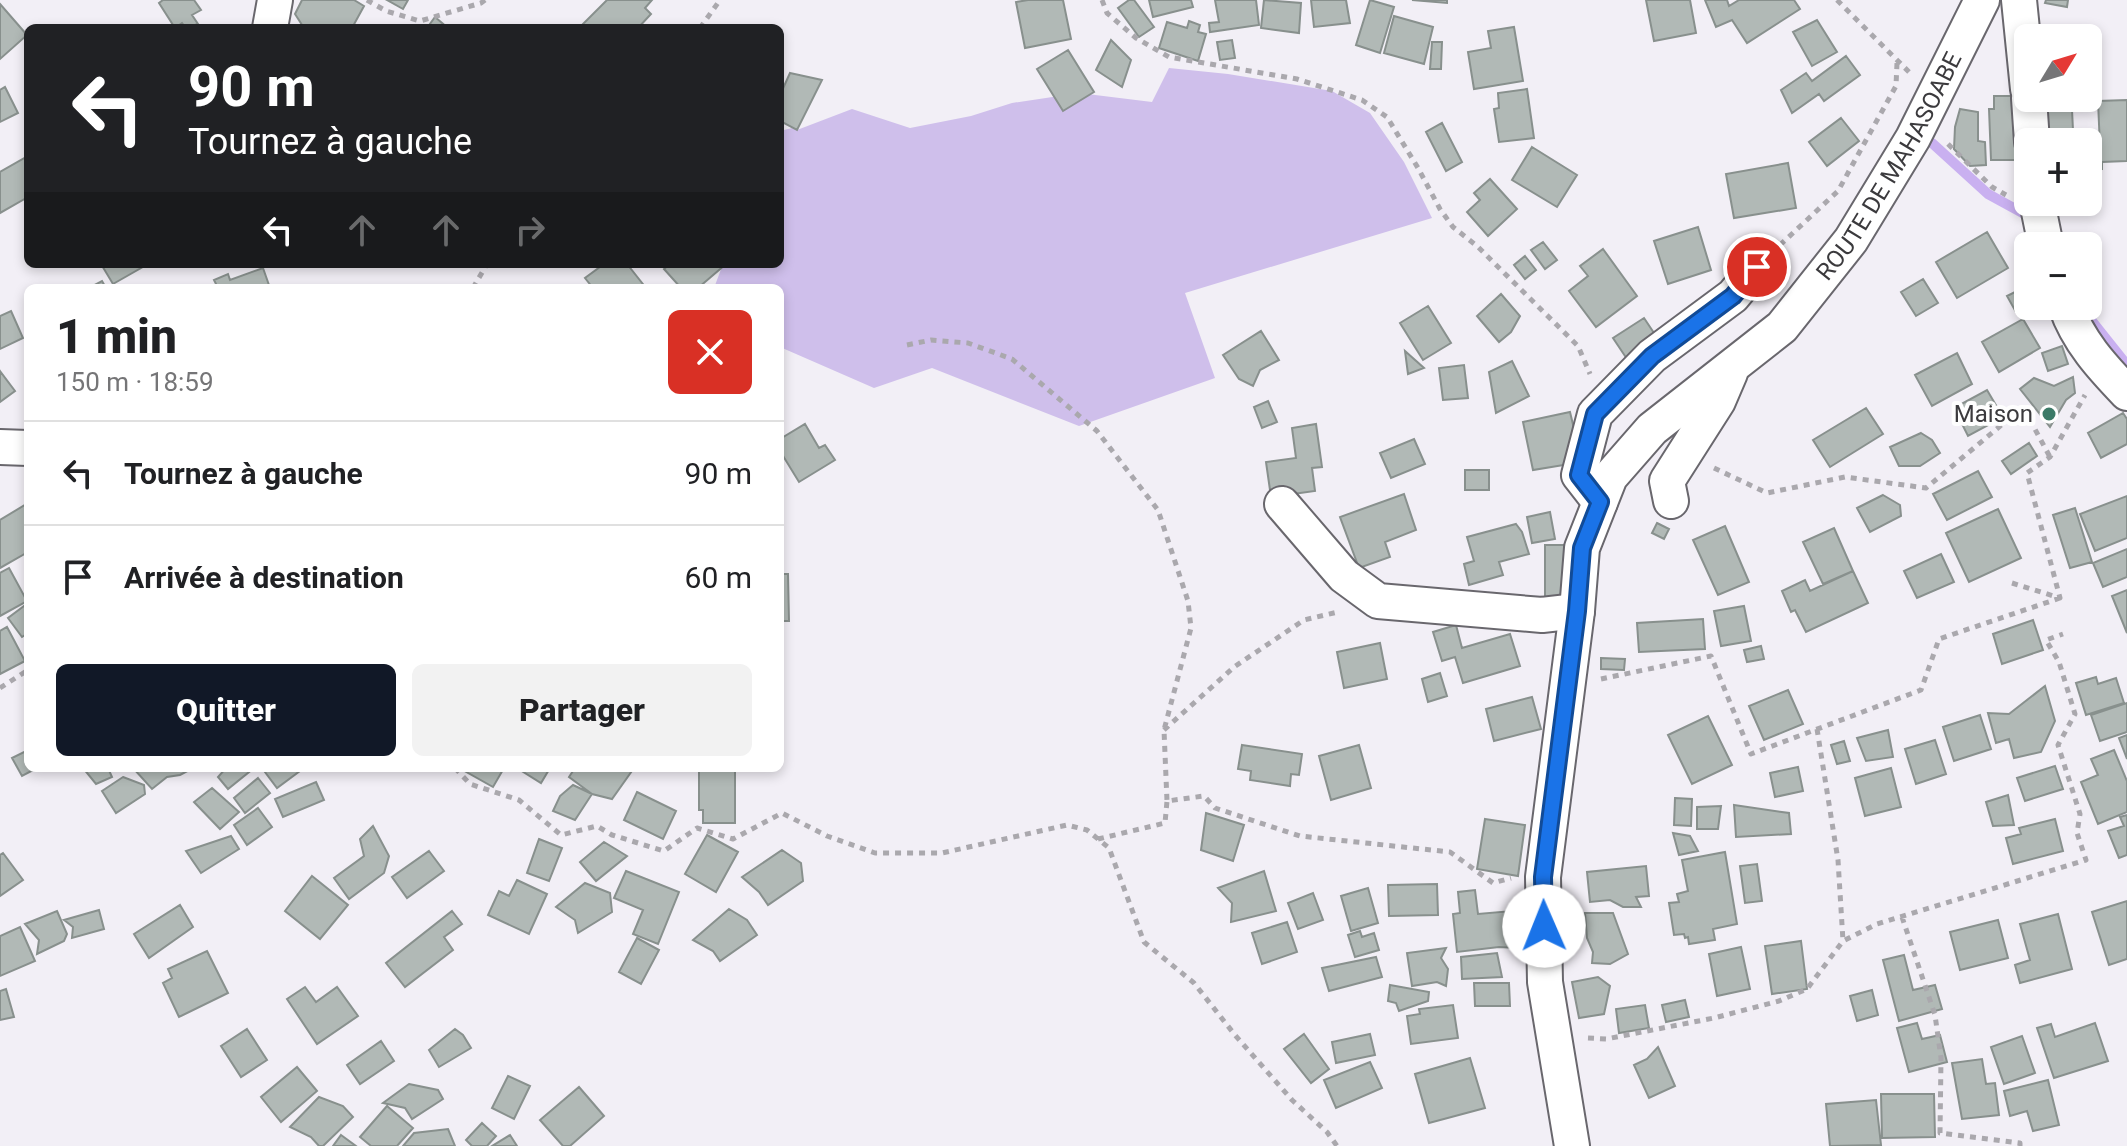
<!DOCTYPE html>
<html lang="fr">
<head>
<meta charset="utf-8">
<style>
	body { margin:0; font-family:Roboto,sans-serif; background:#f2f2f2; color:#202124; height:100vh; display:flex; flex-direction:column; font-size:30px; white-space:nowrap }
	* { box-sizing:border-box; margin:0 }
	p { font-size:26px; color:#757577 }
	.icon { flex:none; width:44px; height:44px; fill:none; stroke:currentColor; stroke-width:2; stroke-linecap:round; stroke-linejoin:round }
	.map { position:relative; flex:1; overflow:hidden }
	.sheet { position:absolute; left:24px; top:284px; width:760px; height:488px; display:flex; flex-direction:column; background:#fff; border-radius:12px; box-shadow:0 4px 12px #0003 }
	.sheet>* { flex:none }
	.guide { position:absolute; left:24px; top:24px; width:760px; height:244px; border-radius:12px; box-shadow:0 4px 12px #0003; background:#202124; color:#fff; overflow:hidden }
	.needle { width:52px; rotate:52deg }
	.controls { position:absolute; left:2014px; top:24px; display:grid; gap:16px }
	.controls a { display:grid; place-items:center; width:88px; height:88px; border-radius:12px; background:#fff; box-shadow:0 4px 12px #0003; font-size:40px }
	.pin { position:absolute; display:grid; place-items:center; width:68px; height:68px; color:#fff; margin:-34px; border:4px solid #fff; border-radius:50%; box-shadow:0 2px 8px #0007 }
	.me { position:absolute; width:88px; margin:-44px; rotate:359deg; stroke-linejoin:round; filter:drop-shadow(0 0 6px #0008) }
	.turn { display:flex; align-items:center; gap:28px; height:168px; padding:0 32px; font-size:36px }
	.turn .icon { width:104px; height:104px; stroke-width:2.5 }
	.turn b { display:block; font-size:56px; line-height:68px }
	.lanes { display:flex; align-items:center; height:76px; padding:0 32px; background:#0003; justify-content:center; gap:40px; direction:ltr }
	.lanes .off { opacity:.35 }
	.round { display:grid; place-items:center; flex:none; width:84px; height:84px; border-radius:12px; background:#f2f2f2 }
	.head { display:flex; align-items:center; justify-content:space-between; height:136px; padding:0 32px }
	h1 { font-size:48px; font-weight:800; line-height:60px }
	.action { display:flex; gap:16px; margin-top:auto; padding:16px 32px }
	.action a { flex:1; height:92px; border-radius:12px; background:#111827; color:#fff; font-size:32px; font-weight:800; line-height:92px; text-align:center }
	.action a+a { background:#f2f2f2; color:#202124 }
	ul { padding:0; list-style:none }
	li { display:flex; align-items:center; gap:24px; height:104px; padding:0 32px; border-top:2px solid #e0e0e0 }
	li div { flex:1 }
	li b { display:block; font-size:30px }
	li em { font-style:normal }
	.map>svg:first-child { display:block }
	.green { fill:#cfbfeb }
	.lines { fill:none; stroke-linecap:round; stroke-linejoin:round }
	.stream { stroke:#c9b0f0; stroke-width:10 }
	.building { fill:#b1b9b6; stroke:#88908d; stroke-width:2 }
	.minor-casing { stroke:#69676d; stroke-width:38 }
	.path { stroke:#aaa8ad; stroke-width:5; stroke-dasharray:6 6; stroke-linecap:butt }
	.minor { stroke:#fff; stroke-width:34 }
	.route-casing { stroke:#114b97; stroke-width:20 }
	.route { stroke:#1a73e8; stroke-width:14 }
	.poi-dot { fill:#3b7a67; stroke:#fefefe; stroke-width:3 }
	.labels { text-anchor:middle; stroke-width:8; stroke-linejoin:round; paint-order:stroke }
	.street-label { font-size:24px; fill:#3b3a3d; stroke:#fefefe }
	.poi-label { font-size:24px; fill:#3b3a3d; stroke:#fefefe; text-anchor:end }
</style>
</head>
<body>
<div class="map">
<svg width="2127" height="1146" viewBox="0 0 2127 1146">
	<rect width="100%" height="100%" fill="#f2eff6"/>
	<path class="green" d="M1169,68L1228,74L1332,91L1370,113L1404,162L1432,218L1185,293L1215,378L1079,426L932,368L874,388L780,347V288H714L723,264H780V131L792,128L797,130L852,109L910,128L971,116L1012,103L1079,93L1152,102Z"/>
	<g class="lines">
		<path class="stream" d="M1932,143L1988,194L2032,218
			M2085,308L2088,316L2127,365"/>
	</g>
	<path class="building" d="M163,0H194L201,10L192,15L198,24L186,28L182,23L175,28L159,3Z
		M302,0H354L364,6L352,28H304L295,14Z
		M387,0H408L403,9Z
		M607,0H652L645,8L651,14L638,28H579Z
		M1028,0H1063L1071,39L1025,48L1016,2Z
		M1129,0H1134L1154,27L1139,37L1118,8Z
		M1149,0H1191L1193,7L1153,17Z
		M1215,0H1256L1259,25L1210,32L1209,23L1219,22Z
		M1264,0L1301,3L1299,33L1261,28Z
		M1311,0H1346L1350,23L1314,27Z
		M1370,0L1394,7L1380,53L1356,45Z
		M1412,0H1447V3Z
		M1646,0H1690L1696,33L1654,41Z
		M1705,0H1727L1729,6L1739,0H1794L1800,9L1747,43L1732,20L1716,27Z
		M2046,0H2068L2067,7L2045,3Z
		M0,4L27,35L0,59Z
		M1394,16L1433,27L1424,64L1384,53Z
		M435,17L448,28H427Z
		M1817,20L1837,52L1812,66L1793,32Z
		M1189,21L1200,25L1198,32L1206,34L1198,61L1159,48L1167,22L1187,28Z
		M1514,27L1523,81L1474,89L1468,52L1491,48L1488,31Z
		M1111,40L1131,60L1122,87L1096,70Z
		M1232,40L1235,58L1220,60L1217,42Z
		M1432,42H1442L1441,69H1430Z
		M2088,42H2092L2095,59L2088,60Z
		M1068,50L1094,92L1063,111L1037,69Z
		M1846,56L1860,75L1824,101L1819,94L1792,113L1781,90L1806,73L1812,81Z
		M790,73L822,80L797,130L780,121V95Z
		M2090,82L2092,108L2072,110L2073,130L2036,133L2041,98H2088V83Z
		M5,87L18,113L0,122V90Z
		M1527,89L1534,138L1499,142L1494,109L1499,108L1498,93Z
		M1994,96H2015L2018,160H1991L1989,109H1994Z
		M2127,100V161L2102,162V169L2088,170V148L2100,147L2098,101Z
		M1960,109L1978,112V141L1985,142L1986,165L1970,166L1954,149L1955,127Z
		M1841,118L1859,141L1827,166L1809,142Z
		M1442,123L1462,162L1446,171L1426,132Z
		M1532,147L1577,175L1557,207L1512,180Z
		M28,156V197L0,213V172Z
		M1788,163L1796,208L1734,218L1726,174Z
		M1490,179L1517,209L1488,236L1467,212L1480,200L1474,193Z
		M1698,227L1711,270L1668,284L1654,241Z
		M1987,232L2008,268L1957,298L1936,262Z
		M1543,242L1557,260L1545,269L1531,250Z
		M1603,249L1637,296L1596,327L1569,291L1588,276L1580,266Z
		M1525,256L1536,270L1525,279L1514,265Z
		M101,264H148L113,284Z
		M604,264H627L646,288H593L585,278Z
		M670,264H726L698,288H681L664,269Z
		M263,268L270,288H218L214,280L228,274L230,280Z
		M1923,279L1938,303L1916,316L1901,292Z
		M102,281L106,288H89Z
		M2027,286L2028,306H2032L2017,314L2007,296Z
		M1501,294L1520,316L1511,332L1499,342L1477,316Z
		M1428,306L1451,343L1423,360L1400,323Z
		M11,311L23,338L0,349V316Z
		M1644,318L1664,348L1633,368L1613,338Z
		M2023,319L2040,348L1999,372L1982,342Z
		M1261,331L1279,360L1260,370L1253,386L1239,379L1223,355Z
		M2062,346L2068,364L2048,371L2042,353Z
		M1405,351L1424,368L1408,374Z
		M1957,353L1972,384L1932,406L1915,375Z
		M1512,361L1529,396L1496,413L1489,372Z
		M1464,365L1468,398L1443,400L1439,368Z
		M0,371L15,391L0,402Z
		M2073,377L2075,393L2066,400L2050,427L2020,389L2034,378L2054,386Z
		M1987,390L2003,417L1968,436L1954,408Z
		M1268,401L1277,422L1262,428L1254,407Z
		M1866,408L1883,434L1830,467L1813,440Z
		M1570,412L1582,462L1533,470L1523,422Z
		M2123,413L2127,419V444L2101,458L2088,433Z
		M805,424L819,448L825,445L835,460L799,482L780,451V439Z
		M1316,424L1322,467L1312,468L1315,491L1271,497L1266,462L1296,458L1292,428Z
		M1921,433L1932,440L1940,453L1920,466H1899L1890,447Z
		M1414,439L1425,464L1391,478L1380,453Z
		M2029,443L2037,456L2011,474L2002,461Z
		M1465,470H1489V490H1465Z
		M1978,471L1992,497L1947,520L1933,494Z
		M1404,494L1416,530L1385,542L1390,557L1359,568L1340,517Z
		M1883,495L1900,505L1901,516L1870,532L1857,508Z
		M2127,496V538L2095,551L2080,514Z
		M28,503V552L0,568V520Z
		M2075,508L2092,562L2070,568L2053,515Z
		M1998,509L2021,558L1969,582L1946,533Z
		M1550,512L1555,539L1532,543L1527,517Z
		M1657,523L1669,529L1664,539L1652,533Z
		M1516,524L1522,532L1529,554L1499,562L1503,575L1469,585L1464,564L1474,561L1467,537Z
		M1725,526L1749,582L1718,595L1693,540Z
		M1834,528L1853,571L1823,584L1803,542Z
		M1545,545H1564V597H1545Z
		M2127,549V577L2103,587L2093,563Z
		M1941,554L1954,582L1917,598L1904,571Z
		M9,568L27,601L0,616V573Z
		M1853,571L1868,603L1806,632L1795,610L1791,612L1782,591L1805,580L1810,591Z
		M780,574H788L789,621H780Z
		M2127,590V633L2112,596Z
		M28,603V633L22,637L8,618Z
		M1744,606L1751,641L1721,646L1714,611Z
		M1703,619L1705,649L1639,652L1637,623Z
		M2033,620L2043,650L2002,664L1993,634Z
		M1456,625L1462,648L1510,634L1520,666L1463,683L1455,657L1442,661L1433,632Z
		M7,627L25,661L0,674V631Z
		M1380,643L1387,679L1344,688L1337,652Z
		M1761,646L1764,659L1747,662L1744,650Z
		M1601,658L1625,659L1624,670L1601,669Z
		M1440,673L1447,696L1428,702L1422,679Z
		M2096,677L2098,684L2116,678L2124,703L2086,715L2076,683Z
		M2045,686L2055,721L2041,752L2014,758L2009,739L1996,743L1988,713L2009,714Z
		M1788,690L1803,724L1764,740L1749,706Z
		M1532,697L1541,729L1494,741L1486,709Z
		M2127,703V732L2100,741L2091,715Z
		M1980,715L1991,749L1954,761L1943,727Z
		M1708,716L1732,765L1692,784L1668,735Z
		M1888,730L1893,757L1866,761L1857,738Z
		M2127,735V759L2119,738Z
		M1935,740L1946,774L1916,784L1905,749Z
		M1844,741L1850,761L1837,764L1831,745Z
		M1242,745L1302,754L1299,775L1291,774L1290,786L1250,780L1251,771L1238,769Z
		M1359,745L1371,788L1331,800L1319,756Z
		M28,750V768H37L22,776L12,758Z
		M2114,750L2127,781V812L2098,824L2081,782L2098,775L2091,759Z
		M2055,766L2063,789L2025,801L2017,778Z
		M1798,767L1803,791L1775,797L1770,773Z
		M83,768H108L112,777L96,784Z
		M133,768H193L180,775L167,777L152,789Z
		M226,768H254L228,789L218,777Z
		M262,768H304L277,788Z
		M464,768H504L493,787L463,770Z
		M517,768H550L541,783Z
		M575,768H634L612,799L592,794L569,777Z
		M699,768H735V823H703V810H699Z
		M1891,768L1901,807L1865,816L1855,778Z
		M123,777L144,785L145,794L116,813L102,791Z
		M258,778L270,793L245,813L234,798Z
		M316,782L324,800L283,817L275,799Z
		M573,785L592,794L575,820L553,811L560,796Z
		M212,788L239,812L220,829L194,802Z
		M637,792L676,811L663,839L624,820Z
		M2008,795L2014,825L1993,826L1986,802Z
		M1675,798L1692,799L1691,826L1674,825Z
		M1734,805L1789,813L1791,834L1736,837Z
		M1721,806L1718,829H1697V807Z
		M258,808L272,827L247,845L234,825Z
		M1206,813L1244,825L1233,861L1201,850Z
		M2127,815V855L2119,858L2108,831L2124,826L2120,817Z
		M1485,819L1525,825L1518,876L1477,869Z
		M2055,819L2063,851L2013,864L2006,838L2021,834L2019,828Z
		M373,826L389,856L384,873L349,899L334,878L364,856L360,839Z
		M1673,833L1690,836L1698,851L1679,855Z
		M707,835L738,852L716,892L685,874Z
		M231,836L239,849L201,873L186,851Z
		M539,839L562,848L549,881L527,873Z
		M604,842L627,856L596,881L580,862Z
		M782,850L801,863L803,881L768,905L759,892L742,877Z
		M429,851L444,871L407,898L392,877Z
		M1725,852L1737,924L1713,929L1715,940L1689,944L1688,937L1685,938L1684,934L1674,935L1669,903L1679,902L1677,894L1688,891L1682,860Z
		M3,853L23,880L0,896V855Z
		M1757,864L1762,901L1745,903L1740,866Z
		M1646,866L1649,896L1636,897L1641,907H1623L1610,900L1590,902L1587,872Z
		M626,871L679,892L658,944L633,934L643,910L614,898Z
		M1264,871L1276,911L1231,922L1232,903L1218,888Z
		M312,876L348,905L320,939L285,911Z
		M517,880L547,894L529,934L488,915L499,891L509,896Z
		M585,883L610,893L612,912L578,933L575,920L556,907Z
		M1437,884L1438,915L1389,916L1388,885Z
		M1368,888L1378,923L1351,931L1341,896Z
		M1475,890L1478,914L1512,911L1516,948L1499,947L1457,952L1453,914L1460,913L1458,892Z
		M1313,893L1323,920L1298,929L1288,903Z
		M2127,901V959L2109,965L2092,912Z
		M180,905L193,927L149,958L134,934Z
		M729,909L747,920L757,935L720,961L713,951L693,940Z
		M99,910L104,929L72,938L73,927L64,920Z
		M57,911L67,934L64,941L37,954L39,940L25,924Z
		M452,911L462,924L444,937L453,950L405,987L386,963Z
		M1585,913H1613L1628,954L1610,964L1592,963L1593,952L1587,938Z
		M2058,914L2072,969L2020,983L2015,965L2030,960L2020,924Z
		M1998,920L2008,958L1960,970L1950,932Z
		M1287,922L1297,952L1262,964L1252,933Z
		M20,927L35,961L0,976V936Z
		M1360,931L1362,937L1374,933L1379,950L1355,957L1348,935Z
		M637,938L659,950L641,984L619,972Z
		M1801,941L1807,989L1772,994L1765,946Z
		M1741,947L1750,989L1717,996L1709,954Z
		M1446,948L1441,958L1448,969L1446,986L1437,982L1412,986L1407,953Z
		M207,951L228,993L179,1017L163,983L172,978L168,969Z
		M1497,953L1502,977L1462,979L1461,957Z
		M1904,955L1913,990L1935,985L1942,1009L1899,1021L1883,960Z
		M1376,957L1382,977L1329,991L1322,968Z
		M1598,977L1610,986L1604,1014L1579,1018L1572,982Z
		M1474,983H1509L1510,1006H1475Z
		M1390,985L1429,992L1428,1001L1399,1011L1396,1003L1388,1001Z
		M305,987L316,1002L337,987L358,1016L317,1044L287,999Z
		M6,989L14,1017L0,1020V991Z
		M1872,990L1878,1015L1857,1021L1850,996Z
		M1685,1000L1689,1017L1666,1022L1662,1005Z
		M1453,1005L1458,1038L1411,1044L1407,1016L1420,1014L1419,1009Z
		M1645,1005L1649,1028L1619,1033L1616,1009Z
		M1917,1023L1922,1039L1940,1035L1947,1062L1909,1072L1897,1028Z
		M2095,1023L2108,1061L2054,1078L2037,1028L2051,1024L2055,1037Z
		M247,1029L267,1060L241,1077L221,1046Z
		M455,1029L463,1035L471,1048L439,1067L429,1050Z
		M1304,1034L1329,1069L1311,1083L1284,1049Z
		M1370,1034L1375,1055L1336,1063L1332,1042Z
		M2022,1036L2035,1073L2004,1084L1991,1047Z
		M381,1041L394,1061L360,1084L347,1065Z
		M1658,1047L1675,1086L1649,1098L1634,1065L1647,1059Z
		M1470,1058L1485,1108L1429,1123L1415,1074Z
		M1982,1059L1986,1084L1995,1083L1999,1115L1962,1119L1952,1063Z
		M1370,1062L1382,1088L1336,1108L1324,1080Z
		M297,1067L317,1091L281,1122L261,1097Z
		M508,1076L530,1086L514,1119L492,1108Z
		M2048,1080L2059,1125L2033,1131L2027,1111L2010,1116L2004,1091Z
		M409,1084L438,1090L443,1099L412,1119L405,1108L383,1103Z
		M579,1087L604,1116L570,1146H563L540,1120Z
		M1881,1094H1934L1935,1137L1882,1138Z
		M319,1097L343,1106L353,1117L323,1146H319L311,1137L290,1127Z
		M1876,1100L1881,1145L1830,1146L1826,1104Z
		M387,1106L413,1128L397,1146H371L360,1137Z
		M482,1123L496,1136L487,1146H472L466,1140Z
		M448,1129L455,1146H403L414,1133Z
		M341,1135L356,1146H333Z
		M510,1135L517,1146H492Z"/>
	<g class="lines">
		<defs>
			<g id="minor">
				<path d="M2019,0L2028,89"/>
				<path d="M270,28L275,0"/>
				<path d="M2029,98L2032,142"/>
				<path d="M2037,202L2046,246"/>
				<path d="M2066,306C2078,341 2102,367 2127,393"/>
				<path d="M0,447L28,448"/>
				<path d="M1671,501L1667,481L1718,401L1730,373"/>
				<path d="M1600,502L1579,475L1595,414L1652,356L1733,296L1757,267"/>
				<path d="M1282,504L1344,576L1378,601L1542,615L1577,611"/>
				<path id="s1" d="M1572,1146L1545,982L1543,877L1577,611L1582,548L1610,477L1652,429L1782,327L1851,240L1913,138L1982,0"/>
			</g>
		</defs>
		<use href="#minor" class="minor-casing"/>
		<path class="path" d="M367,0L386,11L420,21L481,3L485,0
			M1102,0L1107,13L1136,38L1169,57L1297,79L1362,100L1387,117L1418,168L1440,209L1453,227L1477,246L1578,346L1590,374
			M1837,0L1909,72
			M700,28L720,0
			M1948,144L1992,187L2006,195
			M1780,245L1838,191L1896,86L1897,63
			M473,288L487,264
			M907,345L931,340L968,343L1012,359L1097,431L1158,510L1188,601L1191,628L1164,730L1167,801L1204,796L1215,808L1300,836L1450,852L1493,883L1511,878
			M1714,468L1767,493L1845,477L1926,488L2023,407L2050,457
			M2012,583L2060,598L2027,473L2050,457L2085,395
			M1601,679L1711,656L1751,754L1921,690L1939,639L2060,598
			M0,688L28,670
			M1817,729L1838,860L1843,941
			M1164,730L1234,667L1304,620L1338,612
			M455,768L470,784L519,800L561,835L597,826L612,835L664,851L697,828L733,839L782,813L827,836L875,853H942L1067,825L1087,830L1109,848L1144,942L1194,983L1235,1035L1292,1100L1327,1132L1337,1146
			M1098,839L1165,823L1167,801
			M1902,917L1935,1015L1941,1058L1940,1133L2020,1143V1146
			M1588,1038L1606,1039L1714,1018L1779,1001L1807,989L1843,941L1877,924L2086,860L2077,833L2080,814L2058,745L2075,714L2059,662L2046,640L2063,634"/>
		<use href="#minor" class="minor"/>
	</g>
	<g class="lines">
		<defs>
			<path id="route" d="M1544,926L1543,877L1577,611L1582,548L1600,502L1579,475L1595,414L1652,356L1733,296L1757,267"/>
		</defs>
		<use href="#route" class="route-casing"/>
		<use href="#route" class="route"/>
	</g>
	<circle class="poi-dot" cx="2049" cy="414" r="8"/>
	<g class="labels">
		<g class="street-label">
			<text dy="8" stroke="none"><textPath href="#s1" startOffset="1102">ROUTE DE MAHASOABE</textPath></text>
		</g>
		<g class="poi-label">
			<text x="2033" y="422">Maison</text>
		</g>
	</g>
</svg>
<div class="controls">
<a><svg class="needle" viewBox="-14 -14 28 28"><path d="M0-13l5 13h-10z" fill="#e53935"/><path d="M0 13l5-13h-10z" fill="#757577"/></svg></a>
<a>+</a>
<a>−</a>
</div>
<div class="pin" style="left:1757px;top:267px;background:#d93025"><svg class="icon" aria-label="arrive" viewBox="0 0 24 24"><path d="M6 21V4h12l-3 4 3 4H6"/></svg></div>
<svg class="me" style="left:1544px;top:926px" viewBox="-20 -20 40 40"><circle r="19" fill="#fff"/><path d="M0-13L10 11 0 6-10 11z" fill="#1a73e8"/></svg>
<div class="guide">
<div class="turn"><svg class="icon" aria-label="left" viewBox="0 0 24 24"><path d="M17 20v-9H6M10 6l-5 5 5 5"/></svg><div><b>90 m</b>Tournez à gauche</div></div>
<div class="lanes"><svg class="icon" aria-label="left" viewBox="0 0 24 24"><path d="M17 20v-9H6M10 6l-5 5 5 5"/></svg><svg class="icon off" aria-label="ahead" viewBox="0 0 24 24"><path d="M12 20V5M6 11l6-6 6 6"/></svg><svg class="icon off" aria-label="ahead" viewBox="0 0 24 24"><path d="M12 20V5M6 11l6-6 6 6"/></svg><svg class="icon off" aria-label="right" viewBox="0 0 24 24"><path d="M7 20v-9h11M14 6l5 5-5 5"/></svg></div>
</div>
<section class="sheet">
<div class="head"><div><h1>1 min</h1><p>150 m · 18:59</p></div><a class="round" style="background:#d93025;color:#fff"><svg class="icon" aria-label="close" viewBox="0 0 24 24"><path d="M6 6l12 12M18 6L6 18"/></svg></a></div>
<ul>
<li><svg class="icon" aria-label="left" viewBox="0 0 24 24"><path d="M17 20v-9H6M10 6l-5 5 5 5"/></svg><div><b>Tournez à gauche</b></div><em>90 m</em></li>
<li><svg class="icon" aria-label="arrive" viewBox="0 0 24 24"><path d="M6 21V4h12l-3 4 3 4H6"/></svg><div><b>Arrivée à destination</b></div><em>60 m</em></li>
</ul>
<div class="action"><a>Quitter</a><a>Partager</a></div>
</section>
</div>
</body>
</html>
